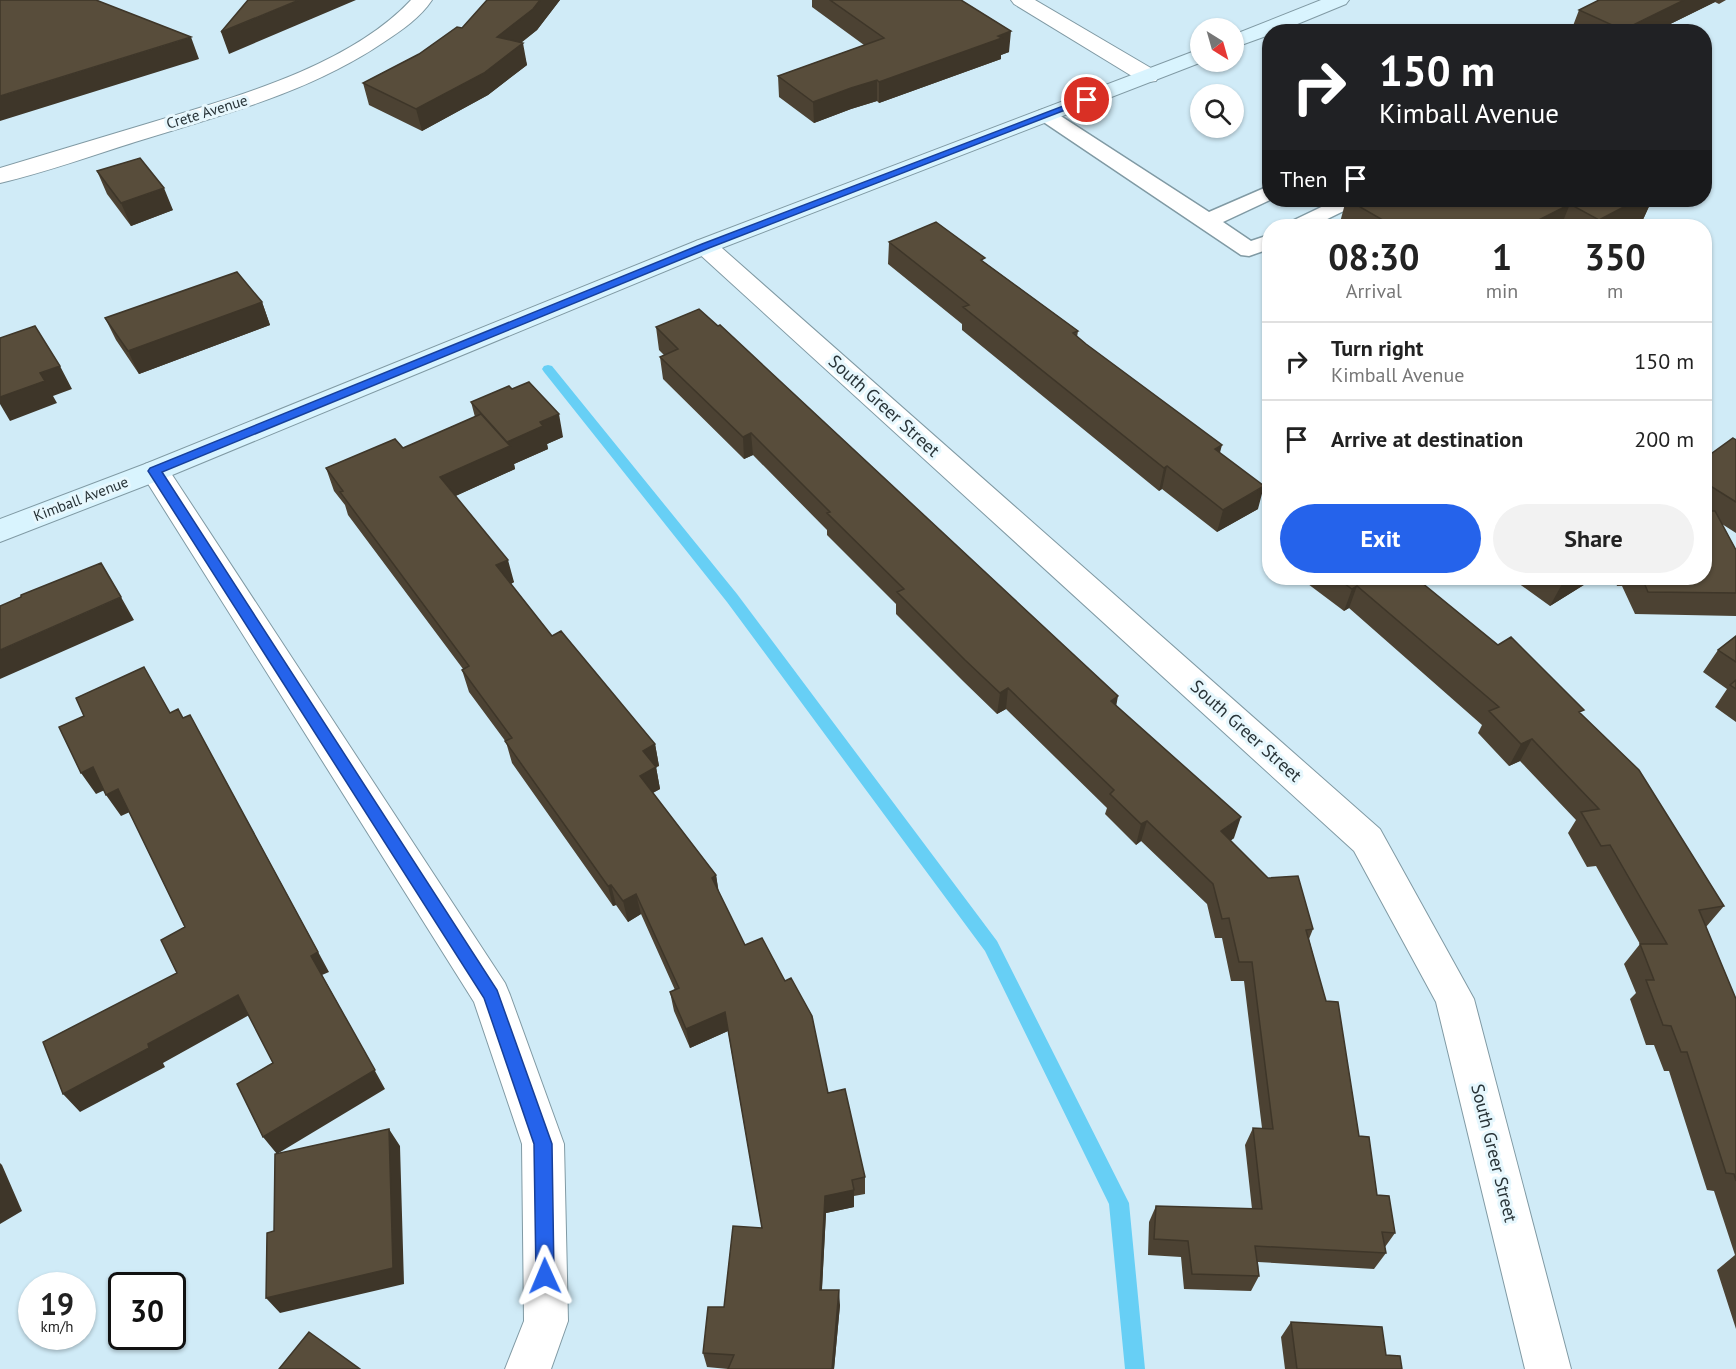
<!DOCTYPE html>
<html lang="en">
<head>
<meta charset="utf-8">
<style>
	body { margin:0; font-family:"PT Sans",sans-serif; background:#f2f2f2; color:#222; height:100vh; display:flex; flex-direction:column; font-size:22px; white-space:nowrap }
	* { box-sizing:border-box; margin:0 }
	p { font-size:20px; color:#767676 }
	.icon { flex:none; width:33px; height:33px; fill:none; stroke:currentColor; stroke-width:2; stroke-linecap:round; stroke-linejoin:round }
	.map { position:relative; flex:1; overflow:hidden }
	.details { position:absolute; left:1262px; top:219px; width:450px; height:366px; display:flex; flex-direction:column; background:#fff; border-radius:24px; box-shadow:0 2px 4px #0004 }
	.details>* { flex:none }
	.hud { position:absolute; left:1262px; top:24px; width:450px; height:183px; border-radius:24px; box-shadow:0 2px 4px #0004; background:#202124; color:#fff; overflow:hidden }
	.needle { width:39px; rotate:143deg }
	.tools { position:absolute; left:1190px; top:18px; display:grid; gap:12px }
	.tools a { display:grid; place-items:center; width:54px; height:54px; border-radius:50%; background:#fff; box-shadow:0 2px 4px #0004; font-size:30px }
	.speed { position:absolute; left:18px; top:1272px; display:flex; gap:12px; font-size:30px; font-weight:700; text-align:center }
	.speed>* { display:grid; place-content:center; width:78px; height:78px; border-radius:50%; background:#fff; box-shadow:0 2px 4px #0004; line-height:1 }
	.speed small { font-size:15px; font-weight:400 }
	.speed .limit { border:3px solid #111; border-radius:9px; background:#fff; color:#111 }
	.pin { position:absolute; display:grid; place-items:center; width:51px; height:51px; color:#fff; margin:-26px; border:3px solid #fff; border-radius:50%; box-shadow:0 2px 6px #0007 }
	.me { position:absolute; width:66px; margin:-33px; rotate:359deg; stroke-linejoin:round; filter:drop-shadow(0 0 4px #0008) }
	.turn { display:flex; align-items:center; gap:21px; height:126px; padding:0 18px; font-size:27px }
	.turn .icon { width:78px; height:78px; stroke-width:2.5 }
	.turn b { display:block; font-size:42px; line-height:51px }
	.then { display:flex; align-items:center; height:57px; padding:0 18px; background:#0003; gap:12px; font-size:22px }
	.eta { display:flex; justify-content:space-evenly; align-items:center; height:102px; text-align:center }
	.eta b { font-size:36px; font-weight:600; line-height:42px }
	.action { display:flex; gap:12px; margin-top:auto; padding:12px 18px }
	.action a { flex:1; height:69px; border-radius:36px; background:#2563eb; color:#fff; font-size:24px; font-weight:600; line-height:69px; text-align:center }
	.action a+a { background:#f2f2f2; color:#222 }
	ul { padding:0; list-style:none }
	li { display:flex; align-items:center; gap:18px; height:78px; padding:0 18px; border-top:2px solid #e0e0e0 }
	li div { flex:1 }
	li b { display:block; font-size:22px }
	li em { font-style:normal }
	.map>svg:first-child { display:block }
	.lines { fill:none; stroke-linecap:round; stroke-linejoin:round }
	.stream { fill:#67cff5; fill-rule:evenodd }
	.lane-casing { stroke:#809aa4; stroke-width:3 }
	.street-casing { stroke:#809aa4; stroke-width:2 }
	.secondary-casing { stroke:#809aa4; stroke-width:2 }
	.lane { fill:#fff; fill-rule:evenodd }
	.street { fill:#fff; fill-rule:evenodd }
	.secondary { fill:#d9f4fe; fill-rule:evenodd }
	.wall { fill:#4c4233 }
	.shaded-wall { fill:#3e3629 }
	.building { fill:#584d3b; stroke:#3e3629; stroke-width:1.5 }
	.route { fill:#2563eb; stroke:#184099; stroke-width:1.5 }
	.labels { text-anchor:middle; stroke-width:6; stroke-linejoin:round; paint-order:stroke }
	.far-street-label { font-size:15px; fill:#283337; stroke:#e6f7fd }
	.street-label { font-size:18px; fill:#283337; stroke:#e6f7fd }
</style>
</head>
<body>
<div class="map">
<svg width="1736" height="1369" viewBox="0 0 1736 1369">
	<rect width="100%" height="100%" fill="#d0ebf7"/>
	<g class="lines">
		<path class="stream" d="M548,365L552,366L737,594L997,941L1129,1203L1145,1369H1125L1109,1204L985,951L727,602L544,372L542,369L544,366Z"/>
		<defs>
			<path id="lane" d="M1046,109L1053,111L1209,212L1269,186L1270,200L1223,222L1251,241L1269,235V249L1249,256L1241,255L1039,119L1036,115L1039,111Z
				M1336,200H1361L1358,204L1313,226H1286L1290,222Z"/>
			<path id="street" d="M411,0H432C420,18 402,30 384,42C309,93 221,115 135,142C91,156 46,172 0,183V168C51,153 102,137 153,122C238,96 349,66 411,0Z
				M1011,0H1035L1156,71L1159,76L1156,81L1148,82L1140,81L1014,4Z
				M705,239L714,241L1380,829L1474,999L1571,1369H1525L1436,1002L1354,851L696,251L693,246L696,241Z
				M155,461L165,464L505,983L510,995L564,1144L568,1321L551,1369H505L524,1321L522,1144L474,1002L140,471L145,464Z"/>
			<path id="secondary" d="M1321,0H1349L1346,4L1278,32H1269V35L1233,48V35Z
				M1200,49V62H1202L714,251L165,478L0,542V519L145,464L696,241Z"/>
		</defs>
		<use href="#lane" class="lane-casing"/>
		<use href="#street" class="street-casing"/>
		<use href="#secondary" class="secondary-casing"/>
		<use href="#lane" class="lane"/>
		<use href="#street" class="street"/>
		<use href="#secondary" class="secondary"/>
	</g>
	<path class="wall" d="M487,0H560L537,30L521,43L527,65L488,95L422,131L369,105L363,83L419,54L462,28Z
		M812,0H961L1009,52L1001,55V59L879,103L877,101L851,109L814,123L779,97L778,76L864,45L812,7Z
		M1599,0H1726L1719,4L1715,2L1654,32L1571,31L1579,10Z
		M97,171L173,210L131,226L107,194Z
		M1346,200H1652L1640,226H1339Z
		M889,242L984,262L1078,331L1077,337L1220,453L1258,509L1217,532L1162,489L1159,491L962,330V324L888,264Z
		M262,302L270,325L139,374L116,340L105,318Z
		M656,327L1116,706L1234,838L1230,841L1313,929L1309,939L1359,1136L1377,1195L1395,1233L1385,1247L1386,1253L1374,1269L1258,1262L1259,1276L1251,1291L1184,1289L1181,1257L1148,1255L1149,1222L1156,1206L1252,1209L1245,1145L1253,1128H1262L1244,981H1231L1222,938H1215L1207,904L1141,841L1136,845L1105,814L1107,808L1006,709L997,714L963,681L896,614V604L827,535V530L753,455L744,459L663,379L660,357L664,355L659,350Z
		M512,389L563,437L547,444L548,449L514,464L515,469L455,496L514,582L511,584L552,636L655,744L659,766L656,767L660,789L653,793L716,875L719,893L745,945L828,1093L865,1177V1194L854,1196V1207L826,1213L822,1290L840,1305L834,1369H728L707,1367L703,1353L762,1228L728,1031L690,1048L674,1011L670,992L675,990L641,914L628,922L616,905L613,906L512,763L506,742L469,692L462,670L463,669L348,515L345,505L334,491L326,468L403,448L475,417L471,402Z
		M1736,440V533L1722,524L1736,550V616L1635,614L1622,586H1617L1614,578H1704V459Z
		M1269,530V554L1264,549Z
		M1300,578H1416L1581,714L1724,906L1706,927L1736,999V1329L1717,1270L1735,1255L1714,1191L1707,1190L1669,1071H1664L1654,1045H1646L1630,999L1636,993L1624,964L1640,944L1596,866L1587,867L1568,833L1576,820L1520,761L1509,766L1478,733L1482,725L1349,608L1344,611Z
		M1511,578H1595L1550,606Z
		M1736,636V722L1715,707L1727,689L1703,672L1718,650Z
		M1291,1322L1386,1355L1402,1369H1285L1281,1337Z"/>
	<path class="shaded-wall" d="M299,0H356L229,54L221,32Z
		M540,0H560L537,30L501,58L497,37Z
		M1684,0H1716L1715,2L1654,32H1622L1623,30Z
		M1011,31L1009,52L1001,55V59L879,103V82Z
		M191,37L199,59L0,121V96Z
		M523,43L527,65L488,95L422,131L416,109Z
		M877,80V101L851,109L814,123L813,102L851,88Z
		M164,188L173,210L131,226L121,203Z
		M1637,200H1652L1640,226H1596L1599,220Z
		M1570,204L1561,226H1527Z
		M262,302L270,325L139,374L128,351Z
		M60,366L72,389L53,396L57,403L10,421L0,404V397L40,373Z
		M559,414L563,437L547,444L548,449L514,464L515,469L447,500L440,477L507,442L540,422Z
		M751,433L753,455L744,459L743,437Z
		M1222,445L1216,468L1215,449Z
		M1167,466L1162,489L1159,491L1164,468Z
		M1264,486L1258,509L1217,532L1223,510Z
		M508,560L514,582L503,588L496,565Z
		M1572,578H1595L1550,606L1562,584Z
		M1357,586L1349,608L1344,611L1352,589Z
		M121,597L134,620L0,679V650Z
		M1008,688L1006,709L997,714L1000,693Z
		M1118,696L1114,718L1111,701Z
		M190,715L329,972L322,975L385,1089L277,1154L263,1137L311,956Z
		M1532,739L1520,761L1509,766L1521,744Z
		M655,744L659,766L656,767L660,789L644,797L640,776L643,751Z
		M93,767L107,789L96,794L81,773Z
		M118,789L132,811L121,816L106,795Z
		M1241,817L1234,838L1215,852L1221,831Z
		M1147,821L1141,841L1136,845L1141,824Z
		M716,875L719,896L712,878Z
		M611,885L616,905L613,906L608,886Z
		M636,894L641,914L628,922L623,901Z
		M238,995L251,1014L163,1063L165,1067L80,1112L63,1094L148,1044Z
		M725,1012L728,1031L690,1048L686,1029Z
		M389,1129L400,1146L404,1284L280,1313L266,1298Z
		M0,1163L2,1165L22,1211L0,1224Z
		M854,1190V1207L826,1213L821,1305L820,1290L825,1196Z
		M839,1290L840,1305L834,1369H832Z"/>
	<path class="building" d="M0,0H96L191,37L0,96Z
		M248,0H299L221,32Z
		M487,0H540L533,9L497,37L523,43L484,73L416,109L363,83L419,54L457,27L462,28Z
		M830,0H961L1011,31L998,36L1002,38L879,82L877,80L851,88L813,102L778,76L884,38Z
		M1599,0H1684L1623,30L1579,10Z
		M1537,29L1542,32H1532Z
		M140,158L164,188L121,203L97,171Z
		M1348,200H1637L1599,220L1570,204L1527,226H1393Z
		M936,222L985,258L981,260L1078,331L1073,333L1086,344L1222,445L1215,449L1264,486L1223,510L1167,466L1164,468L963,307L969,305L889,242Z
		M237,272L262,302L128,351L105,318Z
		M699,309L718,326L720,325L1118,696L1111,701L1241,817L1221,831L1268,878L1298,876L1313,929L1306,930L1326,1001L1338,1002L1359,1136L1369,1137L1377,1195L1389,1196L1395,1233L1382,1232L1386,1253L1255,1246L1259,1276L1192,1274L1188,1241L1154,1239L1156,1206L1262,1209L1253,1128L1273,1129L1252,962H1239L1229,918L1222,919L1213,884L1147,821L1141,824L1110,794L1114,790L1008,688L1000,693L965,660L897,592L904,589L827,513L830,512L751,433L743,437L660,357L678,349L656,327Z
		M35,326L60,366L40,373L45,381L0,397V338Z
		M529,382L559,414L540,422L543,426L507,442L471,402L509,386L512,389Z
		M481,414L510,446L440,477L508,560L496,565L552,636L561,631L655,744L643,751L656,767L640,776L716,875L712,878L745,945L762,938L785,981L791,978L812,1016L828,1093L845,1089L865,1177L852,1180L854,1190L825,1196L820,1290H839L832,1369H728L734,1355L703,1353L708,1307H724L733,1226L762,1228L725,1012L686,1029L670,992L679,988L636,894L623,901L611,885L608,886L505,741L512,738L462,670L469,666L340,492L343,491L326,468L395,439L403,448Z
		M1733,438L1736,440V502L1704,482V459Z
		M1704,511H1715L1736,550V593L1648,592L1642,578H1704Z
		M101,563L121,597L0,650V606L21,597V595Z
		M1337,578H1416L1498,645L1511,637L1584,710L1579,712L1639,770L1724,906L1699,910L1736,999V1181L1734,1174L1726,1173L1687,1052H1681L1671,1026L1663,1025L1646,980H1654L1640,944H1667L1610,845L1601,846L1581,812L1599,809L1532,739L1521,744L1489,711L1499,707L1357,586L1352,589Z
		M1553,578H1572L1562,584Z
		M1736,636V662L1718,650Z
		M144,667L170,713L178,709L183,718L190,715L318,952L311,956L375,1070L263,1137L237,1084L273,1063L238,995L148,1044L149,1048L63,1094L43,1042L177,973L161,940L185,927L118,789L106,795L93,767L81,773L59,727L84,716L76,698Z
		M1736,680V689L1730,685Z
		M389,1129L393,1268L266,1298L267,1233L274,1231L275,1154Z
		M1291,1322L1382,1327L1386,1355L1400,1356L1402,1369H1297Z
		M309,1332L360,1369H279Z"/>
	<path class="route" d="M1084,98L1091,100L709,248L162,472L497,990L552,1144L554,1276L552,1283L545,1285L539,1283L536,1276L534,1144L484,998L148,471L150,468L702,244Z"/>
	<g class="labels">
		<g class="far-street-label">
			<text transform="translate(207 112) rotate(-17)" y="5">Crete Avenue</text>
			<text transform="translate(81 499) rotate(-21)" y="5">Kimball Avenue</text>
		</g>
		<g class="street-label">
			<text transform="translate(884 406) rotate(42)" y="6">South Greer Street</text>
			<text transform="translate(1246 731) rotate(42)" y="6">South Greer Street</text>
			<text transform="translate(1494 1153) rotate(76)" y="6">South Greer Street</text>
		</g>
	</g>
</svg>
<div class="tools">
<a><svg class="needle" viewBox="-14 -14 28 28"><path d="M0-13l5 13h-10z" fill="#e53935"/><path d="M0 13l5-13h-10z" fill="#767676"/></svg></a>
<a><svg class="icon" aria-label="search" viewBox="0 0 24 24"><circle cx="10" cy="10" r="6"/><path d="M15 15l6 6"/></svg></a>
</div>
<div class="speed"><div>19<small>km/h</small></div><div class="limit">30</div></div>
<div class="pin" style="left:1087px;top:100px;background:#d93025"><svg class="icon" aria-label="arrive" viewBox="0 0 24 24"><path d="M6 21V4h12l-3 4 3 4H6"/></svg></div>
<svg class="me" style="left:545px;top:1276px" viewBox="-20 -20 40 40"><path d="M0-17L14 15 0 8-14 15z" fill="#2563eb" stroke="#fff" stroke-width="4"/></svg>
<div class="hud">
<div class="turn"><svg class="icon" aria-label="right" viewBox="0 0 24 24"><path d="M7 20v-9h11M14 6l5 5-5 5"/></svg><div><b>150 m</b>Kimball Avenue</div></div>
<div class="then">Then<svg class="icon" aria-label="arrive" viewBox="0 0 24 24"><path d="M6 21V4h12l-3 4 3 4H6"/></svg></div>
</div>
<section class="details">
<div class="eta">
<div><b>08:30</b><p>Arrival</p></div>
<div><b>1</b><p>min</p></div>
<div><b>350</b><p>m</p></div>
</div>
<ul>
<li><svg class="icon" aria-label="right" viewBox="0 0 24 24"><path d="M7 20v-9h11M14 6l5 5-5 5"/></svg><div><b>Turn right</b><p>Kimball Avenue</p></div><em>150 m</em></li>
<li><svg class="icon" aria-label="arrive" viewBox="0 0 24 24"><path d="M6 21V4h12l-3 4 3 4H6"/></svg><div><b>Arrive at destination</b></div><em>200 m</em></li>
</ul>
<div class="action"><a>Exit</a><a>Share</a></div>
</section>
</div>
</body>
</html>
